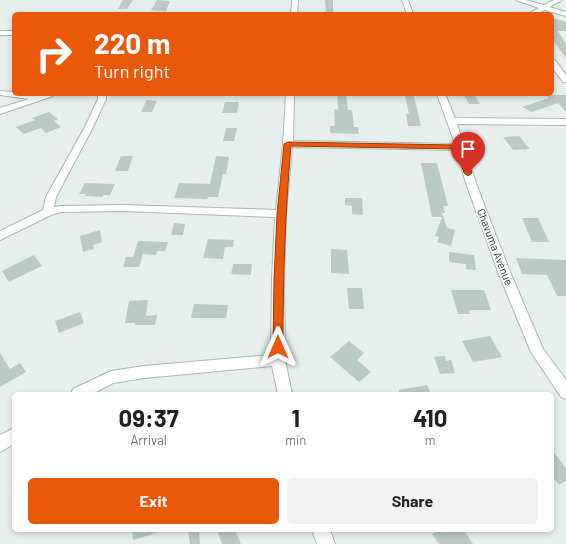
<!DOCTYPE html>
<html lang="en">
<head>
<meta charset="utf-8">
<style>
	body { margin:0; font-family:Barlow,sans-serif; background:#f2f2f2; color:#202124; height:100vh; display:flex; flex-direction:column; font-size:15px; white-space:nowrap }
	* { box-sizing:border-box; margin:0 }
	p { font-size:13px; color:#757577 }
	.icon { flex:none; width:22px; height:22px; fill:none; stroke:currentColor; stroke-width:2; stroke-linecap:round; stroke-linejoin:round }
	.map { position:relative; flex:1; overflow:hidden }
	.panel { position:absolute; left:12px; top:392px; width:542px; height:140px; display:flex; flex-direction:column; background:#fff; border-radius:6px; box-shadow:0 2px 6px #0003 }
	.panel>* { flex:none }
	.guide { position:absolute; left:12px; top:12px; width:542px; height:84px; border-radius:6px; box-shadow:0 2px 6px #0003; background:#ea580c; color:#fff; overflow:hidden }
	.pin { position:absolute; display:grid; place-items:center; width:34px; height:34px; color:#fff; margin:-41px -17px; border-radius:50% 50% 50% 0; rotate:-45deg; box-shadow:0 0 4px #0007 }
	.pin .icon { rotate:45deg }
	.me { position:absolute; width:44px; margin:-22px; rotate:0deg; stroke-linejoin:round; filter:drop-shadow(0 0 3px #0008) }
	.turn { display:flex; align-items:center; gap:14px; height:84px; padding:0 16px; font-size:18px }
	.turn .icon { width:52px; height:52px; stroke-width:2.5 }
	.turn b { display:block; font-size:28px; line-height:34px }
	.eta { display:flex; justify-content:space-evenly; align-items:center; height:68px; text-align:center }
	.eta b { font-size:24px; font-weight:700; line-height:28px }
	.cta { display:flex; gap:8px; margin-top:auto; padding:8px 16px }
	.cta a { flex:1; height:46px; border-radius:6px; background:#ea580c; color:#fff; font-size:16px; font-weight:700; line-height:46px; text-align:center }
	.cta a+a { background:#f2f2f2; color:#202124 }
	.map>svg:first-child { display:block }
	.building { fill:#bbcac4 }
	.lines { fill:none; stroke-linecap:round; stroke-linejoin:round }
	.minor-casing { stroke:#a8b8b2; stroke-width:2 }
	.minor { fill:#fff; fill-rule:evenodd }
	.route { fill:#ea580c; stroke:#983908 }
	.labels { text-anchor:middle; stroke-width:3.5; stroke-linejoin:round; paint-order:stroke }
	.street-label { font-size:11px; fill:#24423a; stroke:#f7fbf9 }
</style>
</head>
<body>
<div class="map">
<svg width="566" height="544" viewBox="0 0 566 544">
	<rect width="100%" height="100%" fill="#e6efeb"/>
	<path class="building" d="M123,0H133L127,9H118Z
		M157,0L170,1L166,11L151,10Z
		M325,0H333V14H326Z
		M552,18L566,22V31H558L566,44V58L552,39Z
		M337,94H346L348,110H352L354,127H358L359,134L330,133V126H335L334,109L338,110Z
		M463,94H474L480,104H469Z
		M547,95H566V112L558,103L532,112L522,107L549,98Z
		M405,96H414L421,126H408L406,114H409Z
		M147,100L157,101L152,112H141Z
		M225,102H239L237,113H222Z
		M49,112L58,119L54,121L61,127L46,133L41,128L24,134L16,127L35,120L32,118Z
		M226,128H237L234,141H223Z
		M519,136L530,149L513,150L503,137Z
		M121,156H133L128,171H115Z
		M216,156L229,157L226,174H223L218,197H208L207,199L174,198L179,183L210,184Z
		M421,163H437L448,206H443L445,213H442L447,228L455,230L451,246L437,242L439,237L435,236L442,217H432Z
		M85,183L115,184L110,195H103V197L85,196L86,194H79Z
		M345,198H362L363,215L352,214V206L345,205Z
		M522,218H538L549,242H532Z
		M174,223L185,224L183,235H171Z
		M100,230L102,242L93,245L94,249L83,252L80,236Z
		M208,239L234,240L233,247H225L223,259L203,258Z
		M138,241L168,242L165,251H157L156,255L143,254L139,267H123L126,257H133Z
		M331,249L347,250L349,274L331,273Z
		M449,252L474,255L476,270L466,269V264L449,262Z
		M34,255L42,266L9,282L2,271Z
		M516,258L566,260V296H557L547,275L522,274Z
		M233,264H252L251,275L231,274Z
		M347,288H362L364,309H349Z
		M451,290H484L491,310H469L470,314H458Z
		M148,300L146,316L157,315L155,325H135V323H125L129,301Z
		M194,304L228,305L226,318H191Z
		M80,312L84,323L59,333L55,321Z
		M490,336L502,357L473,362L462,341Z
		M349,341L364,353L357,360L371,372L359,382L330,357Z
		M0,353L10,369L20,363L26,372L0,387Z
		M445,356L446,361L451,360L455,373L440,374L434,357Z
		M427,385L431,394H399V390Z
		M552,450L566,468V481L559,485L552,476Z
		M132,530H159L160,532L133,540Z
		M188,530H199L200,544H190Z
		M217,530H235L241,544H222Z
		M439,530H464L473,544H439L432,534Z"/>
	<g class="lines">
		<defs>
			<path id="minor" d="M292,0H298L297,14H291Z
				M402,0H408L413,14H407Z
				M516,0H525L544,5L554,0H562L549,7L566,12V16L545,10L536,14H528L539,8Z
				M0,31H14V35H0Z
				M552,60H555L566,75V82H563L552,67Z
				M0,91L14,92V94L39,95L54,94L53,96L0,114V108L29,99L0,95Z
				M98,94H106V99L93,127L56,197L54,207L61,206L123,205L276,210L283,144L286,94H294L293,141L455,144L437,94H445L455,118L566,119V125L457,124L477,186L510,272L543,349L566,380V399L561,397L531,352L498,272L467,186L456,150L292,147L286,214L284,280L285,360L292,394H278L272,366L144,378L113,383L92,394H71L73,389L111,371L144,366L271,355L272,280L275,217L123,211L61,212L51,215L0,240V231L43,210L46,197L85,127L98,99Z
				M14,428V444L0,452V435Z
				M312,530H330L335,544H317Z"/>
		</defs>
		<use href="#minor" class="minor-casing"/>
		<use href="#minor" class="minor"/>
	</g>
	<path class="route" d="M288,142L459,145L463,147L472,173L468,176L464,173L456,149L291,146C285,214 283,278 283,347L282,350L278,351L275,350L273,347L274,280L277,214L284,144Z"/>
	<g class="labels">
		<g class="street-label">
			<text transform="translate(495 247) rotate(69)" y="4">Chavuma Avenue</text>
		</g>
	</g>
</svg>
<div class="pin" style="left:468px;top:173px;background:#d93025"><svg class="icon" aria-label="arrive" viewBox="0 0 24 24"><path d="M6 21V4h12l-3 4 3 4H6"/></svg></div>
<svg class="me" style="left:278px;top:347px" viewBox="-20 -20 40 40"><path d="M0-17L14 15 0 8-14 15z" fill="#ea580c" stroke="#fff" stroke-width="4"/></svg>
<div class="guide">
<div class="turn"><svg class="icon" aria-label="right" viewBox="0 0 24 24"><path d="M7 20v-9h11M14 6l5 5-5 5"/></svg><div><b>220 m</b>Turn right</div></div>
</div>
<section class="panel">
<div class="eta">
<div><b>09:37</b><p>Arrival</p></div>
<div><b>1</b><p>min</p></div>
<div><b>410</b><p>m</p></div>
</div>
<div class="cta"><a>Exit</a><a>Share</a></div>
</section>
</div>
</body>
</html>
